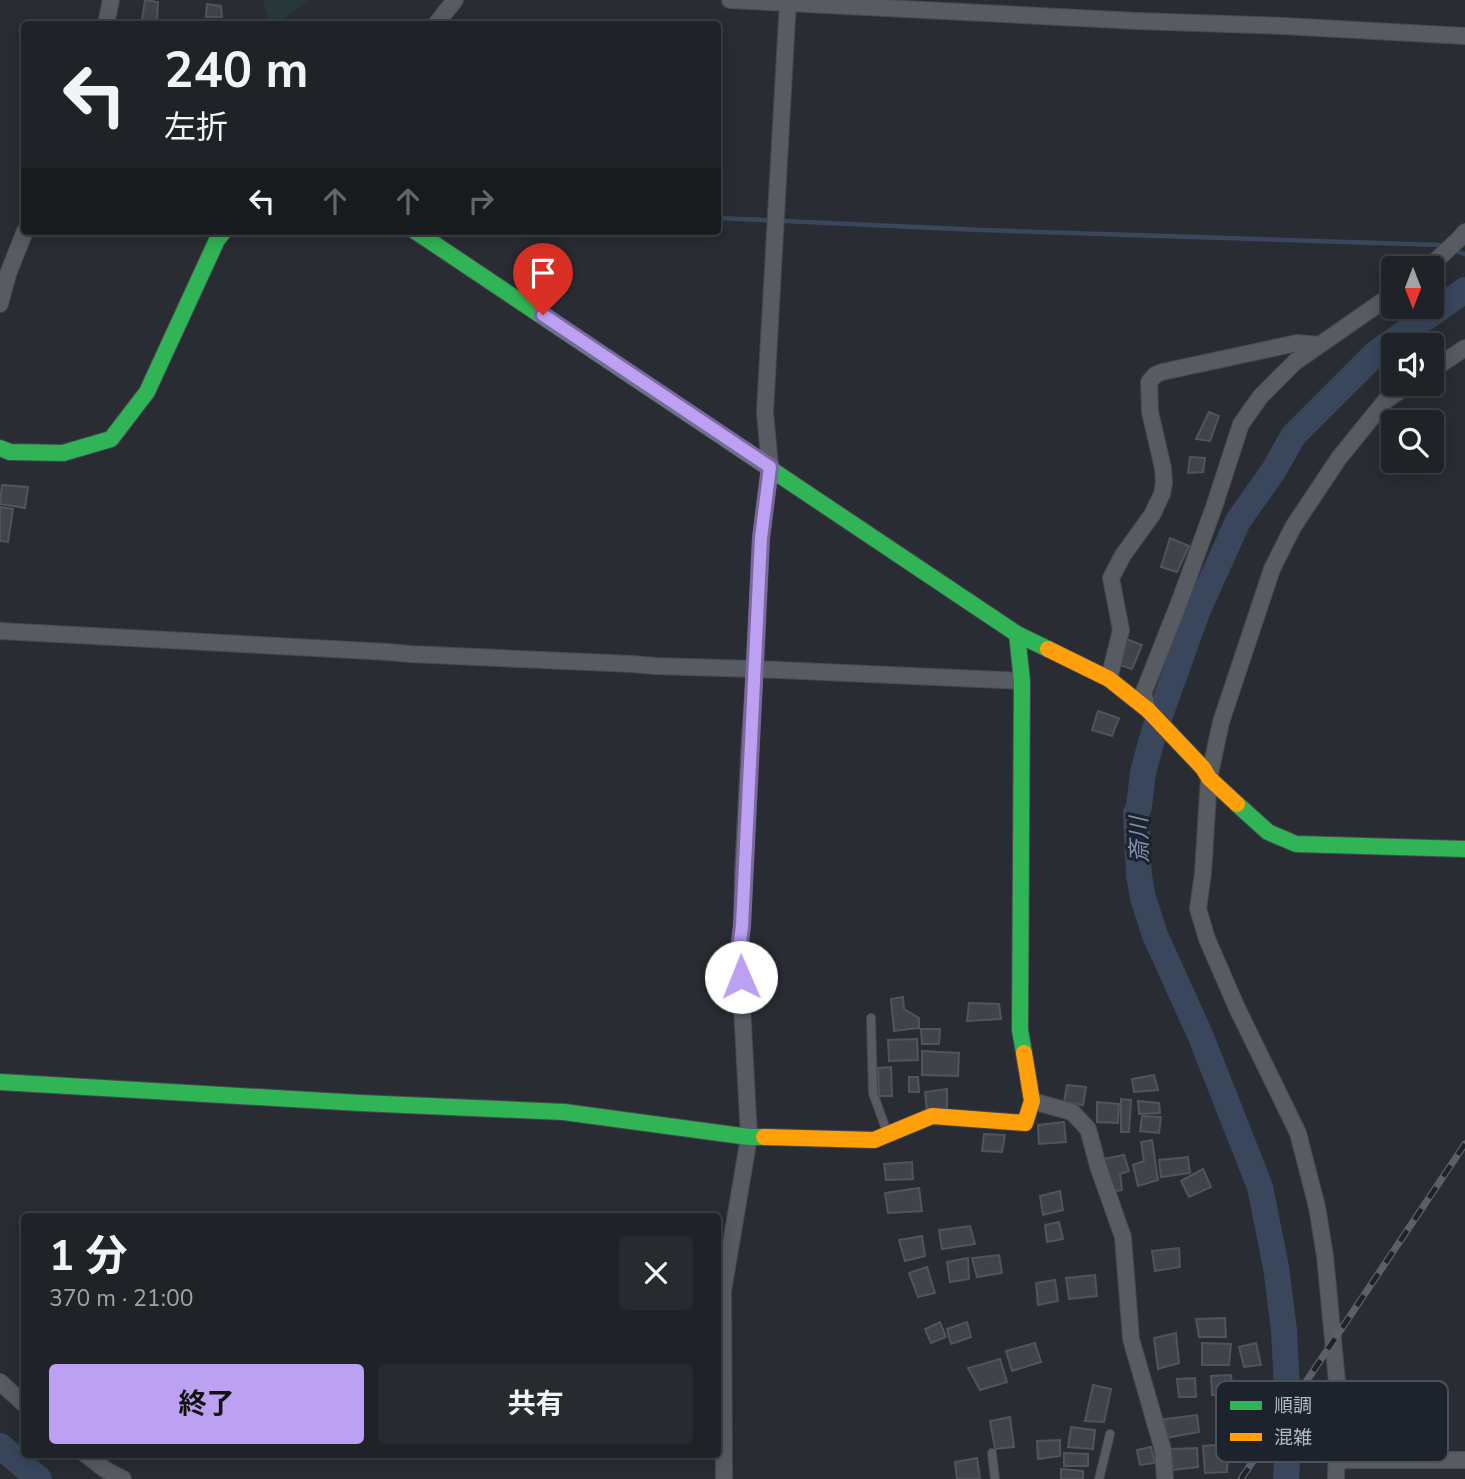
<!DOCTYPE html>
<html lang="ja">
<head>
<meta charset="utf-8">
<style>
	body { margin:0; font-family:"Nunito Sans","Noto Sans JP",sans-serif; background:#272a2e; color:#f1f3f6; height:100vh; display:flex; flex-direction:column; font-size:26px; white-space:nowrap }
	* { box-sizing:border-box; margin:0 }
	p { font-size:23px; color:#a1a4a7 }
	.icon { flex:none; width:38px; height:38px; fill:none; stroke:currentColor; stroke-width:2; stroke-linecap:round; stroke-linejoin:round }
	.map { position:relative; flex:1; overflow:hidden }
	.panel { position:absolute; left:21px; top:1213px; width:700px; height:245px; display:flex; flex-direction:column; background:#1f2226; border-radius:7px; box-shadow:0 4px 18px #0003,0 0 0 2px #3c3f43 }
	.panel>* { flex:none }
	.top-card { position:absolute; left:21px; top:21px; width:700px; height:214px; border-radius:7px; box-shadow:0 4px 18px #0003,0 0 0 2px #3c3f43; background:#1f2226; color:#f1f3f6; overflow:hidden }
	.needle { width:46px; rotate:180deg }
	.tools { position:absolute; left:1381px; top:256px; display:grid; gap:14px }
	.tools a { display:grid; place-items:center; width:63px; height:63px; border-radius:7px; background:#1f2226; box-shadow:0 4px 18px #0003,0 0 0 2px #3c3f43; font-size:35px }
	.pin { position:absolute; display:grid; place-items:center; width:60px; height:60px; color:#fff; margin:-72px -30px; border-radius:50% 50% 50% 0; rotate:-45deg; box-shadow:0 0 7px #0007 }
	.pin .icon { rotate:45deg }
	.me { position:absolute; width:77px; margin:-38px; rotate:359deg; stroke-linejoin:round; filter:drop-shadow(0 0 5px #0008) }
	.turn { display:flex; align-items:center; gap:24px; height:147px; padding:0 28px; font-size:32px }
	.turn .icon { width:91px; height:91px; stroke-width:2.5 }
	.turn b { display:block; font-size:49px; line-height:60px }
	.lanes { display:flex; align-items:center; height:66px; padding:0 28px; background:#0003; justify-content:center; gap:35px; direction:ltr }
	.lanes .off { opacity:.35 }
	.round { display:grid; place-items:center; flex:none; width:74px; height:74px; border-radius:7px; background:#272a2e }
	.overview { display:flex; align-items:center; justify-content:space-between; height:119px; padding:0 28px }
	h1 { font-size:42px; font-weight:700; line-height:52px }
	.cta { display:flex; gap:14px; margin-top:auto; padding:14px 28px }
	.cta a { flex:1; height:80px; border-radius:7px; background:#bca0f2; color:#111; font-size:28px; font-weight:700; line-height:80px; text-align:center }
	.cta a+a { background:#272a2e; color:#f1f3f6 }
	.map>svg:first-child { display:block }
	.green { fill:#29383a }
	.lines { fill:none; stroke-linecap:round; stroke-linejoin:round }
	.stream { stroke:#39465c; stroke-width:4.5 }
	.river { stroke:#39465c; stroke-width:26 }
	.building { fill:#40444a; stroke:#50545b; stroke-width:2 }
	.lane-casing { stroke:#46494e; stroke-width:10 }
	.street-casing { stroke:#46494e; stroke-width:18 }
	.fast-casing { stroke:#46494e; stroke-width:18 }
	.slow-casing { stroke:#46494e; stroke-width:18 }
	.lane { stroke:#585b62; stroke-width:8 }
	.street { stroke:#585b62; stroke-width:16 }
	.fast { stroke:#30b455; stroke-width:16 }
	.slow { stroke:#ff9f0a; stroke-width:16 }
	.rail-casing { stroke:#5c5f65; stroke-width:7 }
	.rail { stroke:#1d232d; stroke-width:4.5; stroke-dasharray:13; stroke-linecap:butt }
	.route-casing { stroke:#7a689d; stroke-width:18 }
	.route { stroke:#bca0f2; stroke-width:12 }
	.labels { text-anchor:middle; stroke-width:6; stroke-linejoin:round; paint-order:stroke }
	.water-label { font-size:23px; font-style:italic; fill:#7d8eaa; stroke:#1d232d }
	.key { fill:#1d232d; stroke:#4a505a; stroke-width:2 }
	.key-label { font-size:19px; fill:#b2b9c4 }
</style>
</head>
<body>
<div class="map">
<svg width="1465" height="1479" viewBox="0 0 1465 1479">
	<rect width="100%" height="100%" fill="#292d33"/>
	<path class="green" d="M263,0H308L284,19H268Z"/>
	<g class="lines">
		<path class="stream" d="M718,218L981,230L1439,245L1444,247
			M1452,250L1465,254"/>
		<path class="river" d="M0,1446L39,1479
			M1286,1479L1289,1429L1284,1330L1276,1267L1260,1187L1201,1037L1155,935L1143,898L1139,876L1136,813L1139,807L1143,772L1154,732L1197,612L1238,521L1274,470L1293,436L1376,353L1465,290"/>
	</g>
	<path class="building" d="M145,0L158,2L157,21L142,20Z
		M207,4L221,6L222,17H206Z
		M188,20L223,21V24H189Z
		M1209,412L1219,416L1210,441L1196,439Z
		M1190,457L1205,458L1203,472L1188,473Z
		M2,485L28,487L25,508L0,504Z
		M0,507L13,509L8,542L0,541Z
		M1170,538L1189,546L1177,572L1161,567Z
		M1126,639L1142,645L1132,669L1117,664Z
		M1098,711L1119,718L1112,736L1092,730Z
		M903,997L904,1009L919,1018V1028L894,1031L891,999Z
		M969,1003L999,1004L1001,1019L967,1021Z
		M921,1029H940L939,1044H922Z
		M917,1039L918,1060L889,1061L888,1040Z
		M922,1051L959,1053L958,1076L922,1075Z
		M891,1067L892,1096H879L878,1068Z
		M1154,1075L1158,1090L1134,1092L1132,1079Z
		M909,1077H918L919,1092H909Z
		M1067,1085L1086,1087L1083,1105L1064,1102Z
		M947,1089V1108L927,1111L925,1092Z
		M1121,1099L1131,1100L1129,1132H1121Z
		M1138,1101L1159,1103L1160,1113L1139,1114Z
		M1097,1102L1119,1104L1118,1123L1097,1122Z
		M1142,1116L1161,1117L1159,1133L1140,1131Z
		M1064,1122L1066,1142L1039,1144L1038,1125Z
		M984,1134L1005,1135L1002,1152L982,1151Z
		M1152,1140L1158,1180L1138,1186L1133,1165L1144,1161L1141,1142Z
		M1124,1155L1129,1171L1120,1174L1122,1190L1111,1192L1103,1159Z
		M1188,1157L1190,1173L1161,1177L1159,1160Z
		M912,1162L913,1179L886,1180L884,1164Z
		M1203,1169L1211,1187L1189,1197L1181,1181Z
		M919,1188L922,1211L888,1213L885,1193Z
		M1060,1191L1063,1210L1043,1215L1040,1196Z
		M1059,1222L1063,1239L1047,1242L1045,1225Z
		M970,1226L975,1244L942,1249L939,1230Z
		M922,1236L925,1256L905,1261L899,1240Z
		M1179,1248L1180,1267L1155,1271L1152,1251Z
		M999,1255L1002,1273L977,1277L972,1258Z
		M968,1258L969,1279L950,1282L947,1262Z
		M927,1267L935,1293L918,1297L909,1273Z
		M1095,1275L1097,1296L1069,1299L1066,1278Z
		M1055,1280L1058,1301L1038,1305L1036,1283Z
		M1225,1318L1226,1337H1199L1196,1319Z
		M940,1322L946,1337L931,1343L925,1329Z
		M967,1322L971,1337L951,1344L947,1329Z
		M1176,1333L1179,1363L1158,1369L1154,1338Z
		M1035,1343L1041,1362L1012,1371L1006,1351Z
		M1202,1343L1231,1344L1229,1365H1202Z
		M1256,1343L1261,1365L1244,1367L1239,1347Z
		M1000,1359L1007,1382L980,1390L968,1368Z
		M1231,1375L1233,1395H1212L1211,1376Z
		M1195,1378L1196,1397H1179L1177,1379Z
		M1093,1385L1111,1389L1104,1422L1085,1421Z
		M1197,1415L1199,1432L1166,1438L1164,1419Z
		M1010,1417L1014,1447L995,1449L990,1421Z
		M1071,1427L1095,1430L1093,1449L1068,1447Z
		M1060,1440V1456L1038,1459L1037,1441Z
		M1228,1444L1227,1472L1205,1473L1203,1446Z
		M1151,1447L1155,1463L1140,1465L1137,1450Z
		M1197,1448L1198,1467L1173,1470L1171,1449Z
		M1064,1453L1088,1454V1466H1064Z
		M977,1458L980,1479H957L955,1462Z
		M1061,1469L1083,1471V1479H1061Z"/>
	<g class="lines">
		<defs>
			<path id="lane" d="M871,1018L873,1093L887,1132
				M992,1453L995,1479
				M1099,1479L1110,1434"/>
			<path id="street" d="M730,0L1137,21L1284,26L1465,36
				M106,24L111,0
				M436,24L455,0
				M1428,268L1459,239L1465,232
				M0,304L8,274L25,231
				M1432,370L1465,348
				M0,631L388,652L410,654L632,664L655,666L755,669L1022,681
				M1109,679L1121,630L1111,578L1123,555L1152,515L1162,494L1164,483L1163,468L1150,412L1149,382L1155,375L1162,372L1297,343L1319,345
				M1148,710L1143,694L1179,603L1214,507L1241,424L1261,396L1295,362L1393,294
				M1032,1101L1072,1112L1088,1129L1098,1166L1123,1237L1131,1339L1163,1450L1165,1479
				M0,1382L24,1404
				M85,1454L106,1470L123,1479
				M1338,1461L1348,1460H1465
				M724,1479L723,1291L749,1137L739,950L742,926L743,873L750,736L755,669L761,538L770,467L765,412L788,0
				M1336,1479L1338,1392L1325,1256L1317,1207L1298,1133L1237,1008L1207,939L1198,909L1203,873L1209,778L1221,722L1272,569L1293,527L1339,458L1386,400L1412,383"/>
			<path id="fast" d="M415,231L1017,634L1048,649
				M0,448L10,452L63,453L111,439L147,392L217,240L224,231
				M1017,634L1022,681L1020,1030L1024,1053
				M1237,804L1268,832L1296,844L1465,849
				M0,1082L360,1103L564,1112L749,1137H764"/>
			<path id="slow" d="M1048,649L1109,679L1148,710L1203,768L1209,778L1237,804
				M764,1137L874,1140L932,1116L1025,1123L1032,1101L1024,1053"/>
		</defs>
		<use href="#lane" class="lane-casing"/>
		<use href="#street" class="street-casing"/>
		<use href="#fast" class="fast-casing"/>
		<use href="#slow" class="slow-casing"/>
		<use href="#lane" class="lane"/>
		<use href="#street" class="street"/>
		<use href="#fast" class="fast"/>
		<use href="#slow" class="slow"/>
		<defs>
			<path id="rail" d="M1241,1479L1465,1144"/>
		</defs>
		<use href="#rail" class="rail-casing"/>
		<use href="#rail" class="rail"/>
	</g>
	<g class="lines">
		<defs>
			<path id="route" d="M543,315L770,467L761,538L742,926L739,950L741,977"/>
		</defs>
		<use href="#route" class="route-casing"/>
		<use href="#route" class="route"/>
	</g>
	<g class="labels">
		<g class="water-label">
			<text transform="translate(1139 840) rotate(-91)" y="8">斎川</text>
		</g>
	</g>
	<rect x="1216" y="1381" width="232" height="81" rx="10" class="key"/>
	<rect x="1230" y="1401" width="32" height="9" fill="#30b455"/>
	<rect x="1230" y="1433" width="32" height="8" fill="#ff9f0a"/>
	<g class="key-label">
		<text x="1274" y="1412">順調</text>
		<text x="1274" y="1444">混雑</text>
	</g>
</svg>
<div class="tools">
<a><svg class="needle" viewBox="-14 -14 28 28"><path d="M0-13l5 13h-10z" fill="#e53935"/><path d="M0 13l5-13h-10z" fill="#a1a4a7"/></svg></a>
<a><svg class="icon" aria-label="sound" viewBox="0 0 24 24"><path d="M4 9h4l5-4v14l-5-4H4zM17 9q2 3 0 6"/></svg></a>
<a><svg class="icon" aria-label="search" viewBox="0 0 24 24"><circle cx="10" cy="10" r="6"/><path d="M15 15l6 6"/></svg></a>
</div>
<div class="pin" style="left:543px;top:315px;background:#d93025"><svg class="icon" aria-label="arrive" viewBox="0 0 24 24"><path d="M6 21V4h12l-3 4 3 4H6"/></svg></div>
<svg class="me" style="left:741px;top:977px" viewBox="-20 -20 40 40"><circle r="19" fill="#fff"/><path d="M0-13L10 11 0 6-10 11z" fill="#bca0f2"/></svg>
<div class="top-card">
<div class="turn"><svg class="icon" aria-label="left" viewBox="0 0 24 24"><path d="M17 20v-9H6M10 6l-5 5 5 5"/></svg><div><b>240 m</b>左折</div></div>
<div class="lanes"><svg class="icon" aria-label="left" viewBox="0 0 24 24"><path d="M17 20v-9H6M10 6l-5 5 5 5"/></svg><svg class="icon off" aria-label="ahead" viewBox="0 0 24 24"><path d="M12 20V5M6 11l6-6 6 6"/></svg><svg class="icon off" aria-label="ahead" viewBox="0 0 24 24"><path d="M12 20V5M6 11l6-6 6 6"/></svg><svg class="icon off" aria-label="right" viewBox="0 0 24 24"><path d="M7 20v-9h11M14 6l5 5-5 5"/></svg></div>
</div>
<section class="panel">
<div class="overview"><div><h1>1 分</h1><p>370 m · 21:00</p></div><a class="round"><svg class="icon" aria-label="close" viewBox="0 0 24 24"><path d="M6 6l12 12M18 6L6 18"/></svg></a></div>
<div class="cta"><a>終了</a><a>共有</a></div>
</section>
</div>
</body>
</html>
